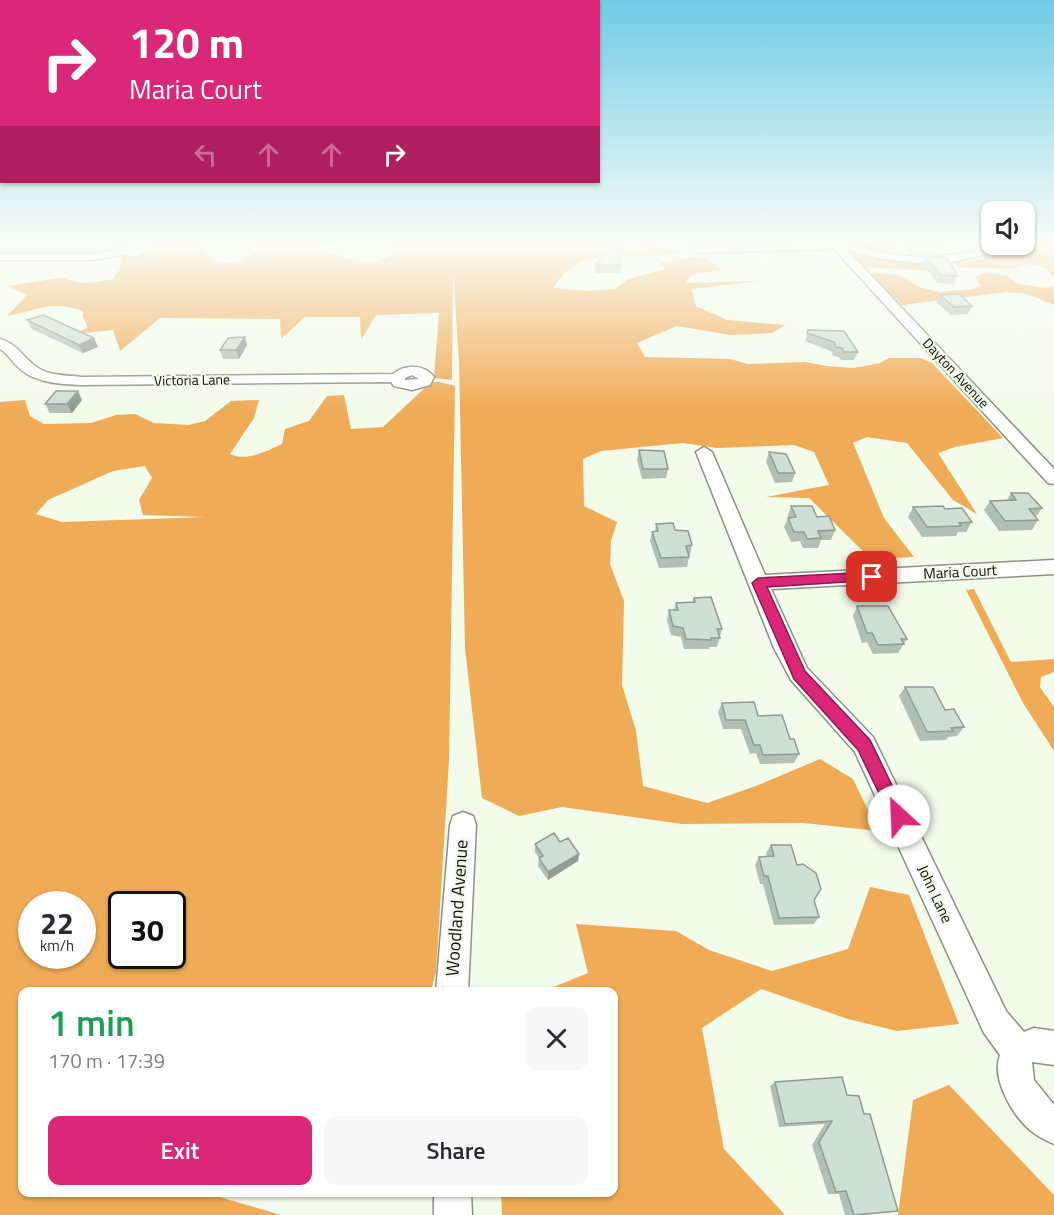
<!DOCTYPE html>
<html lang="en">
<head>
<meta charset="utf-8">
<style>
	body { margin:0; font-family:"Titillium Web",sans-serif; background:#f7f7f7; color:#2b2b33; height:100vh; display:flex; flex-direction:column; font-size:22px; white-space:nowrap }
	* { box-sizing:border-box; margin:0 }
	p { font-size:20px; color:#7c7c81 }
	.icon { flex:none; width:33px; height:33px; fill:none; stroke:currentColor; stroke-width:2; stroke-linecap:round; stroke-linejoin:round }
	.map { position:relative; flex:1; overflow:hidden }
	.details { position:absolute; left:18px; top:987px; width:600px; height:210px; display:flex; flex-direction:column; background:#fff; border-radius:12px; box-shadow:0 2px 4px #0004 }
	.details>* { flex:none }
	.hud { position:absolute; left:0px; top:0px; width:600px; height:183px; box-shadow:0 2px 4px #0004; background:#db2777; color:#fff; overflow:hidden }
	.controls { position:absolute; left:981px; top:201px; display:grid; gap:12px }
	.controls a { display:grid; place-items:center; width:54px; height:54px; border-radius:12px; background:#fff; box-shadow:0 2px 4px #0004; font-size:30px }
	.speed { position:absolute; left:18px; top:891px; display:flex; gap:12px; font-size:30px; font-weight:700; text-align:center }
	.speed>* { display:grid; place-content:center; width:78px; height:78px; border-radius:50%; background:#fff; box-shadow:0 2px 4px #0004; line-height:1 }
	.speed small { font-size:15px; font-weight:400 }
	.speed .limit { border:3px solid #111; border-radius:9px; background:#fff; color:#111 }
	.pin { position:absolute; display:grid; place-items:center; width:51px; height:51px; color:#fff; margin:-26px; border-radius:12px; box-shadow:0 3px 9px #0006 }
	.me { position:absolute; width:66px; margin:-33px; rotate:335deg; stroke-linejoin:round; filter:drop-shadow(0 0 4px #0008) }
	.turn { display:flex; align-items:center; gap:21px; height:126px; padding:0 30px; font-size:27px }
	.turn .icon { width:78px; height:78px; stroke-width:2.5 }
	.turn b { display:block; font-size:42px; line-height:51px }
	.lanes { display:flex; align-items:center; height:57px; padding:0 30px; background:#0003; justify-content:center; gap:30px; direction:ltr }
	.lanes .off { opacity:.35 }
	.round { display:grid; place-items:center; flex:none; width:63px; height:63px; border-radius:12px; background:#f7f7f7 }
	.summary { display:flex; align-items:center; justify-content:space-between; height:102px; padding:0 30px }
	h1 { font-size:36px; font-weight:600; line-height:45px; color:#1e9e55 }
	.action { display:flex; gap:12px; margin-top:auto; padding:12px 30px }
	.action a { flex:1; height:69px; border-radius:12px; background:#db2777; color:#fff; font-size:24px; font-weight:600; line-height:69px; text-align:center }
	.action a+a { background:#f7f7f7; color:#2b2b33 }
	.map>svg:first-child { display:block }
	.forest { fill:#efab56; fill-rule:evenodd }
	.lines { fill:none; stroke-linecap:round; stroke-linejoin:round }
	.minor-casing { stroke:#8b9283; stroke-width:3 }
	.minor { fill:#fff; fill-rule:evenodd }
	.wall { fill:#b1c0b6 }
	.shaded-wall { fill:#909c94 }
	.building { fill:#cedfd4; stroke:#909c94; stroke-width:1.5 }
	.route { fill:#db2777; stroke:#8e194d; stroke-width:1.5 }
	.labels { text-anchor:middle; stroke-width:4.5; stroke-linejoin:round; paint-order:stroke }
	.far-street-label { font-size:14px; fill:#10120d; stroke:#f3fbeb }
	.street-label { font-size:15px; fill:#10120d; stroke:#f3fbeb }
	.near-street-label { font-size:18px; fill:#10120d; stroke:#f3fbeb }
</style>
</head>
<body>
<div class="map">
<svg width="1054" height="1215" viewBox="0 0 1054 1215">
	<rect width="100%" height="100%" fill="#f3fbeb"/>
	<path class="forest" d="M172,241H204L199,246C215,270 236,265 257,252V245L265,241H309C315,249 324,251 334,254C366,264 371,267 402,250L389,241H587L627,250L644,248L646,245L681,252C633,264 584,238 553,288L587,291L615,289L628,279L666,269L660,263C683,259 704,249 721,270L692,275L685,283L761,281L692,289L696,306L727,320L785,325L772,333L731,335L677,326L637,343L645,357L730,359L748,364L805,362L827,366L854,368L880,363L889,358H921L932,363L1003,438L955,447L938,453L977,514L953,500L907,443L867,437L853,443L884,518L914,557L871,559L809,498L766,497L829,485L814,452L794,445L717,448L683,443L601,451L583,459L584,506L617,522L611,541L610,564L624,601L622,685L636,731L643,786L707,803L756,786L820,759L853,779L878,831L804,823L682,824L562,807L519,816L482,798L465,648L459,362L453,271L452,380L434,378L439,313L376,315L361,340L360,317H305L281,339L280,319L160,318L120,351L113,330L75,334L88,327L83,317V311C49,300 40,310 7,316L27,295L8,286L65,277C80,287 96,282 113,279L120,269L122,257L147,252Z
		M841,241H907L890,244L892,249L889,252C881,251 845,244 841,241Z
		M1025,241H1043L1054,246V278L1047,268L1029,264L1013,269L960,267L954,263H936L930,271L861,267L851,253L964,262L1011,253L1007,245L1024,244Z
		M875,273L899,275L922,288L940,292L973,289L981,286L975,276L988,273L1008,276L1018,284L1046,288L1054,286V305L1027,294L1007,292L902,305L872,275Z
		M431,382H439L455,386L449,760L436,972L431,991L22,992V1192L206,1193L281,1215H0V402L25,400L30,416L44,424L91,423L116,415L135,414L154,423L189,425L205,421L231,401L259,400L254,418L230,454C246,462 267,451 282,444L285,429L309,421L327,396L344,395L351,429L383,427ZM145,466L152,478L139,500L143,515L205,517L62,522L36,514L48,500L113,471ZM32,904H82V956H32ZM122,904H172V956H122Z
		M974,589L1011,662L1054,659V672L1041,677L1040,687L1054,707V751L1023,703L966,590Z
		M870,887L909,895L959,1024L897,1031L848,1019L761,989L702,1028L724,1149L785,1215H502L501,1193L614,1192V992L514,991L549,989L588,973L576,924L676,931L709,950L772,971L848,949Z
		M949,1085L1054,1195V1215H898L913,1100Z"/>
	<g class="lines">
		<defs>
			<path id="minor" d="M136,241L149,244L154,248L136,257L122,255L92,260H0V254H92L118,249L120,246Z
				M827,241C846,241 866,249 885,253C914,259 944,256 973,252L976,251L978,241H988L985,255L952,262L918,263L884,259L847,250L1054,469V484L1048,483L834,249L698,253L692,250L698,247L828,243Z
				M0,339C17,343 24,359 38,368C50,376 67,375 81,377L393,374C406,364 424,364 434,377L430,385L412,390L394,386L391,382L81,385C59,384 33,383 17,366C11,360 8,354 0,349ZM412,375L419,379L405,380V378Z
				M704,447L712,452L765,575L1054,560V574L771,589L807,668L873,737L1006,1011L1024,1032L1034,1028L1054,1031V1065L1032,1062L1034,1080L1054,1105V1144C1045,1140 1037,1136 1030,1130C1012,1115 991,1078 1000,1055L984,1033L855,752L791,680L774,648L696,452Z
				M463,812L473,816L476,825L468,992H436L450,825L453,816Z
				M434,1192H471L472,1215H434Z"/>
		</defs>
		<use href="#minor" class="minor-casing"/>
		<use href="#minor" class="minor"/>
	</g>
	<path class="wall" d="M909,242L939,246L936,254H911L907,249Z
		M925,257L958,276L954,284L938,283L922,265Z
		M595,265H621L620,273H595Z
		M940,295L972,306L968,314L951,315L937,303Z
		M27,320L98,347L83,353L32,329Z
		M808,330L858,352L854,360H841L839,357L833,356L831,351L805,341Z
		M245,337L247,345L239,359H223L220,350Z
		M82,400L72,413H50L45,404Z
		M639,450L668,469L666,478L642,479L637,460Z
		M769,452L795,473L792,482L775,483L766,462Z
		M1011,493L1042,508L1036,517L1038,520L1032,530L999,531L984,510L990,501L1007,500Z
		M791,506L817,517L835,530L831,540H821L818,548H803L800,541L791,542L784,527L788,518V516Z
		M913,507L945,509L972,522L966,532H958L956,536L922,537L908,517Z
		M656,524L692,545L690,555H688L689,557L687,567L659,568L650,541L652,532H655Z
		M694,598L722,629L717,647H709V649H684L681,637L671,635L667,620L669,610H674L676,603L692,602Z
		M857,606L907,639L898,653L873,654L867,642L862,643L853,616Z
		M905,687L945,710L964,727L957,736L948,737L946,740L920,741L899,696Z
		M722,703L758,716L790,739L799,754L794,763L760,764L756,753L750,754L741,729H723L718,712Z
		M560,842L578,861L548,880L538,866L539,858L535,852V844Z
		M771,845L797,865L814,900L819,917L814,924L774,925L763,884H760L755,865L759,857L767,856L766,853Z
		M775,1082L847,1095L864,1114L898,1211L864,1215H845L839,1194H828L812,1145L825,1124L779,1127L770,1086Z"/>
	<path class="shaded-wall" d="M245,337L247,345L239,359L236,350Z
		M94,338L98,347L83,353L79,345Z
		M78,391L82,400L72,413L67,404Z
		M579,854L578,861L548,880V872Z"/>
	<path class="building" d="M615,242L621,265H595Z
		M909,242L937,243L939,246H914Z
		M925,257H946L958,276L941,275Z
		M959,294L972,306L954,307L940,295Z
		M43,315L94,338L79,345L27,320Z
		M808,330L844,331L858,352H844L842,348L836,347L834,342L807,333Z
		M245,337L236,350H220L228,338Z
		M56,391H78L67,404H45Z
		M639,450L664,451L668,469H643Z
		M769,452L786,454L795,473H778Z
		M1011,493H1028L1042,508L1029,509L1038,520L1005,521L990,501L1016,500Z
		M791,506H812L817,517L829,516L835,530L818,531L821,538L807,539L804,532H794L788,518L796,517Z
		M943,506L945,509L962,508L972,522L959,523L961,526L927,527L913,507Z
		M673,523L675,530L688,531L692,545L686,546L689,557L661,558L652,532L658,531L656,524Z
		M711,597L722,629H717L720,638H711V640L686,639L683,628L673,626L669,610H678L676,603L695,602L694,598Z
		M857,606H888L907,639H901L904,644L878,645L872,633H867Z
		M905,687H933L945,710L954,709L964,727L951,728L953,731L927,732Z
		M754,702L758,716L782,715L790,739H794L799,754L763,755L760,745H754L745,720H726L722,703Z
		M554,833L560,842L568,838L579,854L548,872L539,858L543,856L535,844Z
		M771,845H791L797,865L803,864L816,873L821,889L814,900L819,917L779,918L768,876H764L759,857L774,856Z
		M842,1077L847,1095L859,1096L864,1114H870L898,1211L854,1215L846,1191L836,1192L819,1142L832,1121L785,1124L775,1082Z"/>
	<linearGradient id="sky" x2="0" y2="1"><stop stop-color="#6fcce6"/><stop offset="0.59" stop-color="#fafdf6"/><stop offset="1" stop-color="#fafdf6" stop-opacity="0"/></linearGradient>
	<rect width="1054" height="411" fill="url(#sky)"/>
	<path class="route" d="M872,572L879,577L877,580L767,587L805,671L870,740L907,816L905,822L899,824L893,822L858,750L794,679L752,583L758,578Z"/>
	<g class="labels">
		<g class="far-street-label">
			<text transform="translate(956 373) rotate(47)" y="5">Dayton Avenue</text>
			<text transform="translate(192 380) rotate(-1)" y="5">Victoria Lane</text>
		</g>
		<g class="street-label">
			<text transform="translate(960 572) rotate(-3)" y="5">Maria Court</text>
			<text transform="translate(935 894) rotate(65)" y="5">John Lane</text>
		</g>
		<g class="near-street-label">
			<text transform="translate(457 908) rotate(-86)" y="6">Woodland Avenue</text>
		</g>
	</g>
</svg>
<div class="controls">
<a><svg class="icon" aria-label="sound" viewBox="0 0 24 24"><path d="M4 9h4l5-4v14l-5-4H4zM17 9q2 3 0 6"/></svg></a>
</div>
<div class="speed"><div>22<small>km/h</small></div><div class="limit">30</div></div>
<div class="pin" style="left:872px;top:577px;background:#d93025"><svg class="icon" aria-label="arrive" viewBox="0 0 24 24"><path d="M6 21V4h12l-3 4 3 4H6"/></svg></div>
<svg class="me" style="left:899px;top:816px" viewBox="-20 -20 40 40"><circle r="19" fill="#fff"/><path d="M0-13L10 11 0 6-10 11z" fill="#db2777"/></svg>
<div class="hud">
<div class="turn"><svg class="icon" aria-label="right" viewBox="0 0 24 24"><path d="M7 20v-9h11M14 6l5 5-5 5"/></svg><div><b>120 m</b>Maria Court</div></div>
<div class="lanes"><svg class="icon off" aria-label="left" viewBox="0 0 24 24"><path d="M17 20v-9H6M10 6l-5 5 5 5"/></svg><svg class="icon off" aria-label="ahead" viewBox="0 0 24 24"><path d="M12 20V5M6 11l6-6 6 6"/></svg><svg class="icon off" aria-label="ahead" viewBox="0 0 24 24"><path d="M12 20V5M6 11l6-6 6 6"/></svg><svg class="icon" aria-label="right" viewBox="0 0 24 24"><path d="M7 20v-9h11M14 6l5 5-5 5"/></svg></div>
</div>
<section class="details">
<div class="summary"><div><h1>1 min</h1><p>170 m · 17:39</p></div><a class="round"><svg class="icon" aria-label="close" viewBox="0 0 24 24"><path d="M6 6l12 12M18 6L6 18"/></svg></a></div>
<div class="action"><a>Exit</a><a>Share</a></div>
</section>
</div>
</body>
</html>
